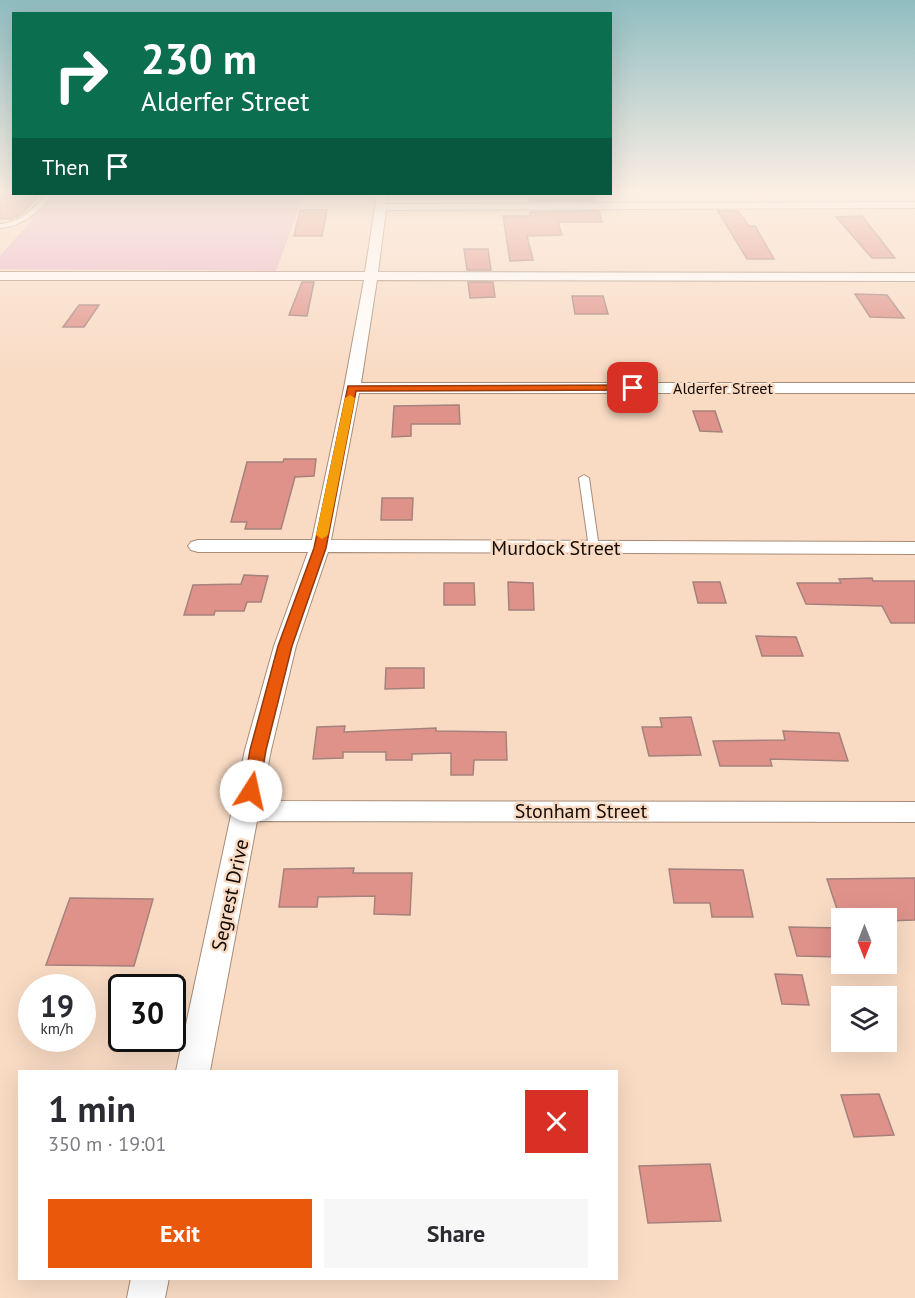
<!DOCTYPE html>
<html lang="en">
<head>
<meta charset="utf-8">
<style>
	body { margin:0; font-family:"PT Sans",sans-serif; background:#f7f7f7; color:#2b2b33; height:100vh; display:flex; flex-direction:column; font-size:22px; white-space:nowrap }
	* { box-sizing:border-box; margin:0 }
	p { font-size:20px; color:#7c7c81 }
	.icon { flex:none; width:33px; height:33px; fill:none; stroke:currentColor; stroke-width:2; stroke-linecap:round; stroke-linejoin:round }
	.map { position:relative; flex:1; overflow:hidden }
	.panel { position:absolute; left:18px; top:1070px; width:600px; height:210px; display:flex; flex-direction:column; background:#fff; border-radius:0px; box-shadow:0 6px 24px #0002 }
	.panel>* { flex:none }
	.guide { position:absolute; left:12px; top:12px; width:600px; height:183px; border-radius:0px; box-shadow:0 6px 24px #0002; background:#0b6e4f; color:#fff; overflow:hidden }
	.needle { width:39px; rotate:180deg }
	.buttons { position:absolute; left:831px; top:908px; display:grid; gap:12px }
	.buttons a { display:grid; place-items:center; width:66px; height:66px; border-radius:0px; background:#fff; box-shadow:0 6px 24px #0002; font-size:30px }
	.speed { position:absolute; left:18px; top:974px; display:flex; gap:12px; font-size:30px; font-weight:700; text-align:center }
	.speed>* { display:grid; place-content:center; width:78px; height:78px; border-radius:50%; background:#fff; box-shadow:0 6px 24px #0002; line-height:1 }
	.speed small { font-size:15px; font-weight:400 }
	.speed .limit { border:3px solid #111; border-radius:9px; background:#fff; color:#111 }
	.pin { position:absolute; display:grid; place-items:center; width:51px; height:51px; color:#fff; margin:-26px; border-radius:12px; box-shadow:0 3px 9px #0006 }
	.me { position:absolute; width:66px; margin:-33px; rotate:10deg; stroke-linejoin:round; filter:drop-shadow(0 0 4px #0008) }
	.turn { display:flex; align-items:center; gap:21px; height:126px; padding:0 30px; font-size:27px }
	.turn .icon { width:78px; height:78px; stroke-width:2.5 }
	.turn b { display:block; font-size:42px; line-height:51px }
	.then { display:flex; align-items:center; height:57px; padding:0 30px; background:#0003; gap:12px; font-size:22px }
	.round { display:grid; place-items:center; flex:none; width:63px; height:63px; border-radius:0px; background:#f7f7f7 }
	.head { display:flex; align-items:center; justify-content:space-between; height:102px; padding:0 30px }
	h1 { font-size:36px; font-weight:700; line-height:45px }
	.button { display:flex; gap:12px; margin-top:auto; padding:12px 30px }
	.button a { flex:1; height:69px; border-radius:0px; background:#ea580c; color:#fff; font-size:24px; font-weight:700; line-height:69px; text-align:center }
	.button a+a { background:#f7f7f7; color:#2b2b33 }
	.map>svg:first-child { display:block }
	.green { fill:#e8b6c9 }
	.building { fill:#df928a; stroke:#a5827d; stroke-width:1.5 }
	.lines { fill:none; stroke-linecap:round; stroke-linejoin:round }
	.service-casing { stroke:#a78c77; stroke-width:2 }
	.minor-casing { stroke:#a78c77; stroke-width:2 }
	.service { fill:#fff; fill-rule:evenodd }
	.minor { fill:#fff; fill-rule:evenodd }
	.route { fill:#ea580c; stroke:#983908; stroke-width:1.5 }
	.slow { fill:#f59e0b }
	.labels { text-anchor:middle; stroke-width:5; stroke-linejoin:round; paint-order:stroke }
	.far-street-label { font-size:16px; fill:#140b04; stroke:#f9dbc4 }
	.street-label { font-size:20px; fill:#140b04; stroke:#f9dbc4 }
</style>
</head>
<body>
<div class="map">
<svg width="915" height="1298" viewBox="0 0 915 1298">
	<rect width="100%" height="100%" fill="#f9dbc4"/>
	<path class="green" d="M54,194H304L276,271L0,269V256Z"/>
	<path class="building" d="M0,194H40L22,214L11,219H0Z
		M529,194H594L596,201H530Z
		M300,210H327L322,236H294Z
		M599,211L602,222H558L562,235L527,236L533,260L510,261L503,216H530V212Z
		M718,211H738L749,226H755L774,259H747Z
		M862,216L895,258H872L836,217Z
		M464,249H488L491,270H467Z
		M302,282H314L307,316L289,315Z
		M468,282H493L495,297L470,298Z
		M855,294L887,295L904,318L870,317Z
		M572,296H603L608,314H575Z
		M79,305H99L84,327H63Z
		M459,405L460,424H411V436L392,437L394,406Z
		M693,411H715L722,432L700,431Z
		M284,459H316L314,476L295,477L281,529H245L247,522H231L247,462H283Z
		M382,498H413L412,520H381Z
		M244,575L268,576L261,602H247L244,611H215L214,615H184L193,585L241,584Z
		M872,578L873,581H915V623H891L882,606L806,604L797,583H841L839,579Z
		M508,582L533,583L534,610H509Z
		M693,582H720L726,603H698Z
		M444,583H474L475,605H444Z
		M756,636L796,637L803,656H762Z
		M386,668H424V688L385,689Z
		M691,717L701,755L649,756L642,727H662L660,718Z
		M345,726L344,732L436,728V731L506,732L507,760H474L473,775H451V753L412,754V760H386V752H343V758L313,759L317,727Z
		M783,731L839,733L848,761L770,759L772,766H720L713,741L785,740Z
		M354,868L353,873H412L410,915L374,914L375,896L318,897L317,907H279L284,869Z
		M669,869L743,870L753,917H712L710,903H674Z
		M915,878V920L886,921V918H840L827,879Z
		M70,898L153,899L134,966L46,965Z
		M789,927L842,928V957L797,956Z
		M775,974L802,975L809,1005L782,1004Z
		M879,1094L894,1135L854,1137L841,1095Z
		M710,1164L721,1221L648,1223L639,1166Z"/>
	<g class="lines">
		<defs>
			<path id="service" d="M47,194H53C38,212 24,226 0,228V224C21,222 33,209 47,194Z
				M584,475L589,478L599,548L594,551L589,548L579,478Z"/>
			<path id="minor" d="M377,194H387L386,204L915,202V208L386,210L378,272L915,273V281L377,280L361,383H915V393H359L331,540L915,542V554L328,552L296,646L271,750L261,801L915,802V822L257,821L210,1071H176L245,750L274,646L308,552H198L191,550L188,546L191,542L198,540H312L344,388L364,280H0V272H365Z
				M131,1278H169L165,1298H127Z"/>
		</defs>
		<use href="#service" class="service-casing"/>
		<use href="#minor" class="minor-casing"/>
		<use href="#service" class="service"/>
		<use href="#minor" class="minor"/>
	</g>
	<linearGradient id="sky" x2="0" y2="1"><stop stop-color="#90bdc1"/><stop offset="0.51" stop-color="#fcefe4"/><stop offset="1" stop-color="#fcefe4" stop-opacity="0"/></linearGradient>
	<rect width="915" height="375" fill="url(#sky)"/>
	<path class="route" d="M633,385L637,386V390L356,391L326,548L292,646L266,750L259,791L257,795H245L243,791L250,750L278,646L314,548L348,386Z"/>
	<path class="slow" d="M350,395L355,398L328,535L322,539L316,535L345,398Z"/>
	<g class="labels">
		<g class="far-street-label">
			<text x="723" y="394">Alderfer Street</text>
		</g>
		<g class="street-label">
			<text x="556" y="555">Murdock Street</text>
			<text x="581" y="818">Stonham Street</text>
			<text transform="translate(230 895) rotate(-78)" y="7">Segrest Drive</text>
		</g>
	</g>
</svg>
<div class="buttons">
<a><svg class="needle" viewBox="-14 -14 28 28"><path d="M0-13l5 13h-10z" fill="#e53935"/><path d="M0 13l5-13h-10z" fill="#7c7c81"/></svg></a>
<a><svg class="icon" aria-label="layers" viewBox="0 0 24 24"><path d="M12 4l9 5-9 5-9-5zM3 14l9 5 9-5"/></svg></a>
</div>
<div class="speed"><div>19<small>km/h</small></div><div class="limit">30</div></div>
<div class="pin" style="left:633px;top:388px;background:#d93025"><svg class="icon" aria-label="arrive" viewBox="0 0 24 24"><path d="M6 21V4h12l-3 4 3 4H6"/></svg></div>
<svg class="me" style="left:251px;top:791px" viewBox="-20 -20 40 40"><circle r="19" fill="#fff"/><path d="M0-13L10 11 0 6-10 11z" fill="#ea580c"/></svg>
<div class="guide">
<div class="turn"><svg class="icon" aria-label="right" viewBox="0 0 24 24"><path d="M7 20v-9h11M14 6l5 5-5 5"/></svg><div><b>230 m</b>Alderfer Street</div></div>
<div class="then">Then<svg class="icon" aria-label="arrive" viewBox="0 0 24 24"><path d="M6 21V4h12l-3 4 3 4H6"/></svg></div>
</div>
<section class="panel">
<div class="head"><div><h1>1 min</h1><p>350 m · 19:01</p></div><a class="round" style="background:#d93025;color:#fff"><svg class="icon" aria-label="close" viewBox="0 0 24 24"><path d="M6 6l12 12M18 6L6 18"/></svg></a></div>
<div class="button"><a>Exit</a><a>Share</a></div>
</section>
</div>
</body>
</html>
